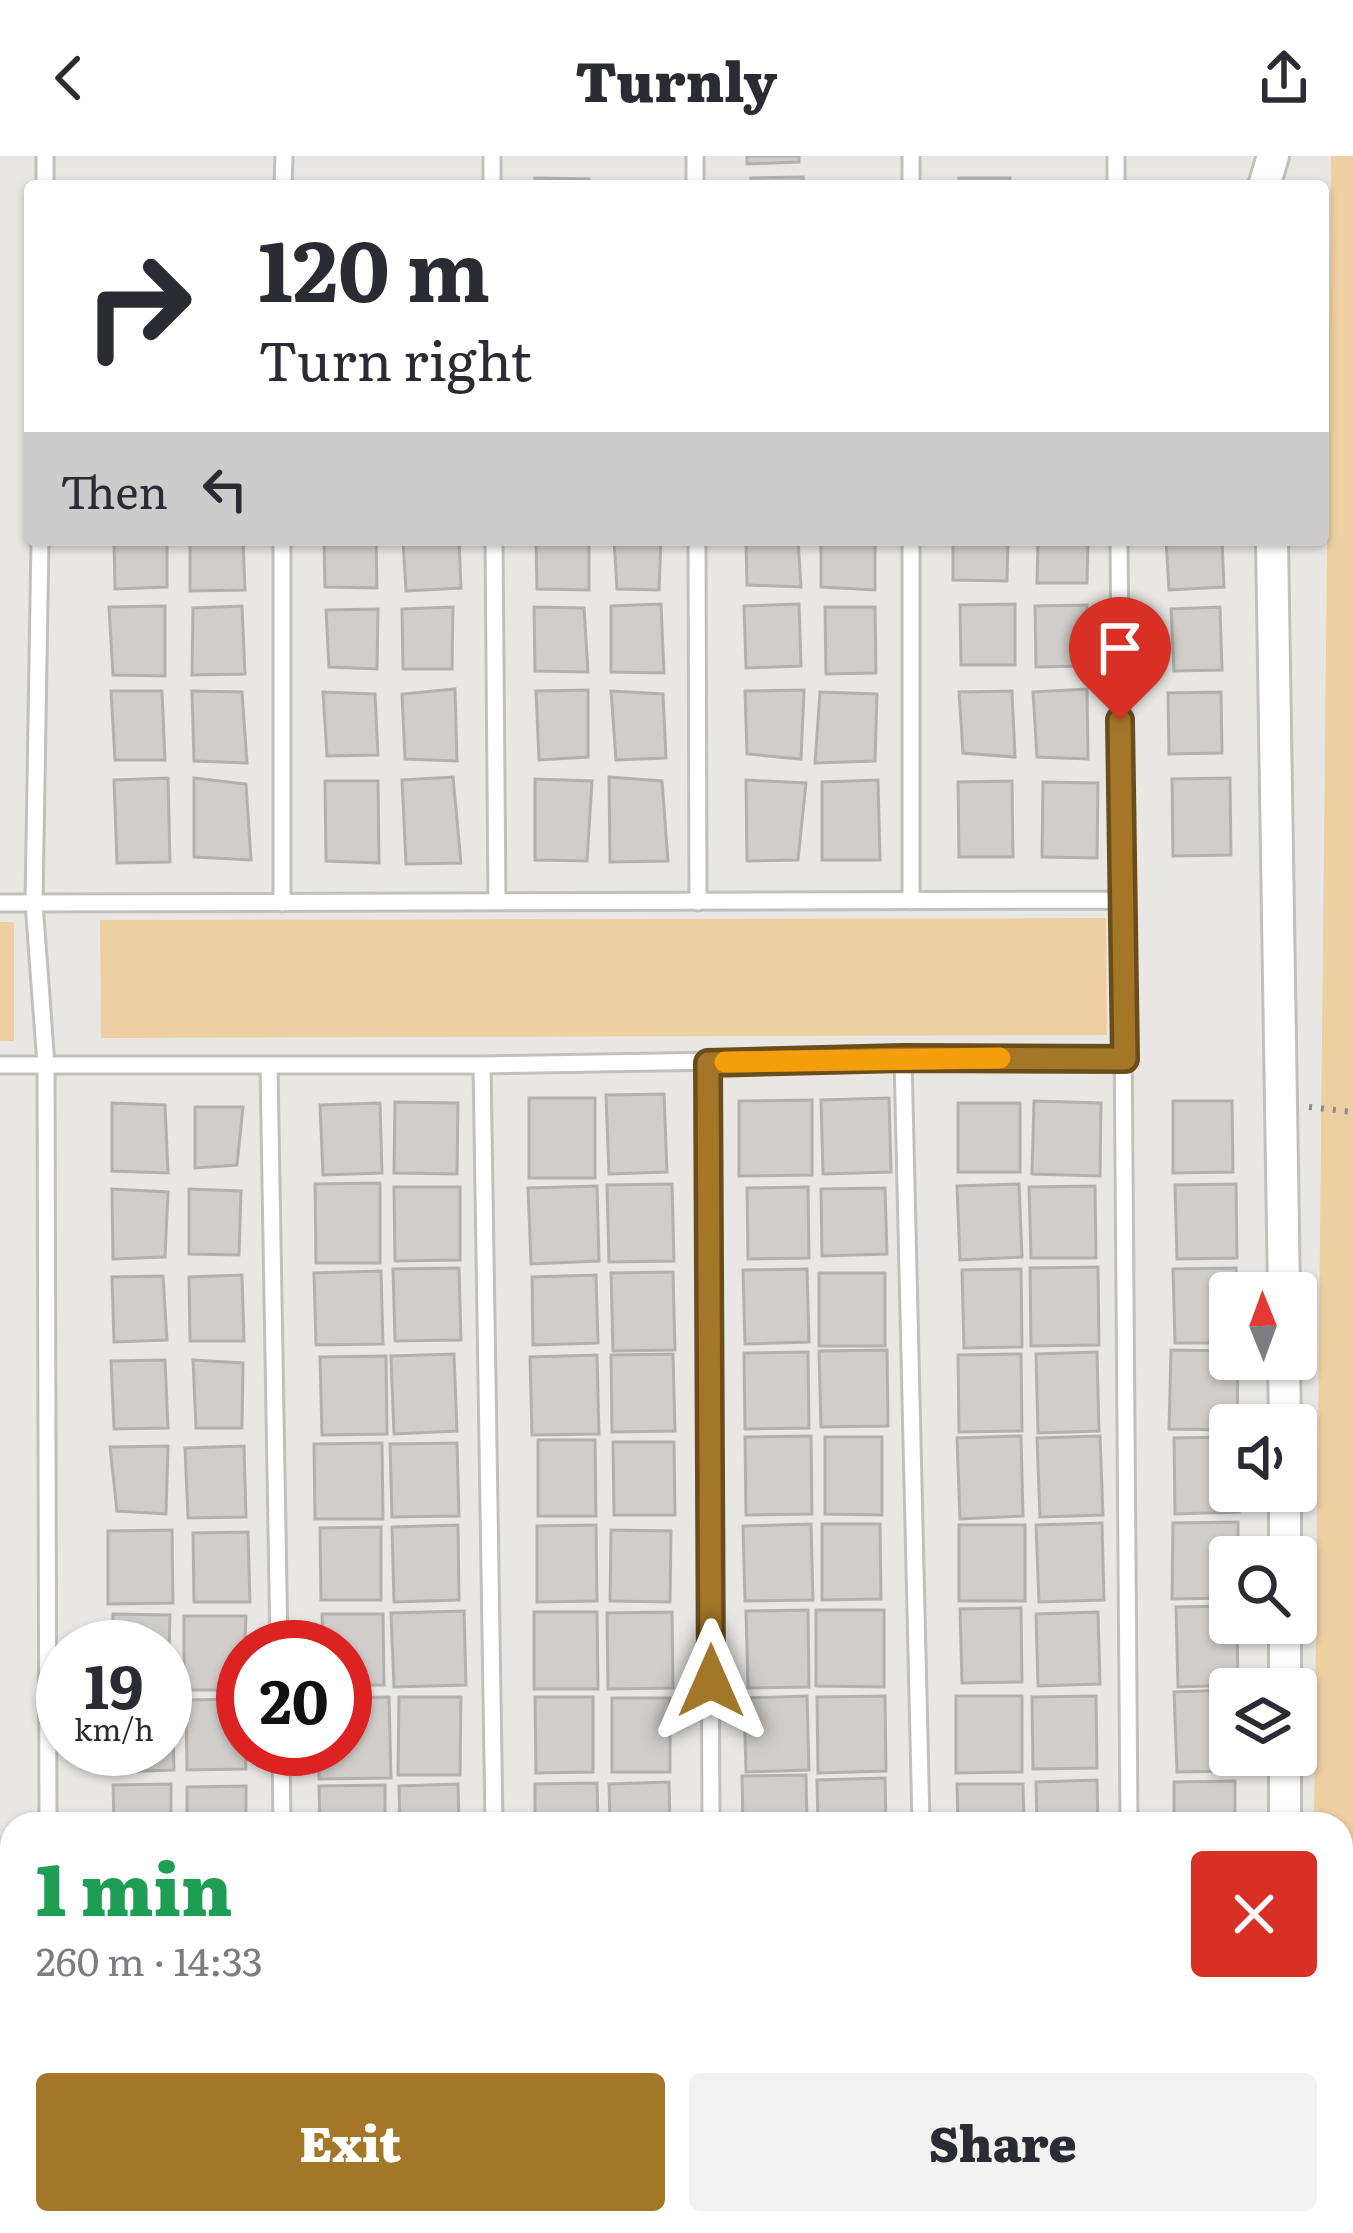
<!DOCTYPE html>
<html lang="en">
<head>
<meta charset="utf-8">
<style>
	body { margin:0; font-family:Literata,serif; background:#f2f2f3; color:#2b2b33; height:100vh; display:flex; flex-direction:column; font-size:45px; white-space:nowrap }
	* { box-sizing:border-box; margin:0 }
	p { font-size:39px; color:#7c7c81 }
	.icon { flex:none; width:66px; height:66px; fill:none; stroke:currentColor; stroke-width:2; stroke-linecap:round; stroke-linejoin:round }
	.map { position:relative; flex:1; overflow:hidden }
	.details { position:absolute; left:0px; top:1656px; width:1353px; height:423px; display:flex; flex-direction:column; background:#fff; border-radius:36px 36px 0 0; box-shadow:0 3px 9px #0004 }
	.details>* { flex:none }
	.guide { position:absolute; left:24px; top:24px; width:1305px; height:366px; border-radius:12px; box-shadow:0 3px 9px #0004; background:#fff; color:#2b2b33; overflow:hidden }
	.needle { width:78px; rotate:359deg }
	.tools { position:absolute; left:1209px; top:1116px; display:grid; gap:24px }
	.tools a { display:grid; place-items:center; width:108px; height:108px; border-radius:12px; background:#fff; box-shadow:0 3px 9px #0004; font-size:60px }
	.speed { position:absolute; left:36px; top:1464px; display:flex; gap:24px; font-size:60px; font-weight:700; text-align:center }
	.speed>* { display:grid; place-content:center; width:156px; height:156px; border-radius:50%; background:#fff; box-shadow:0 3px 9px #0004; line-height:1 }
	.speed small { font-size:30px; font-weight:400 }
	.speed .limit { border:18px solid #d22; background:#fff; color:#111 }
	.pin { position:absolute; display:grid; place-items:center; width:102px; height:102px; color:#fff; margin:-123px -51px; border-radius:50% 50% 50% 0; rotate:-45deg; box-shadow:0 0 12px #0007 }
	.pin .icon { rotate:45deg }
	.me { position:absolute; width:132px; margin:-66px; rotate:0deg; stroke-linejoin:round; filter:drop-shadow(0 0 9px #0008) }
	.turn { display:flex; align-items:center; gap:42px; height:252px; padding:0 36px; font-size:54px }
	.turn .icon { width:156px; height:156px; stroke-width:2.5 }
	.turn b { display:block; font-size:84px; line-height:102px }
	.then { display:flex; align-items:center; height:114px; padding:0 36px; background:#0003; gap:24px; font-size:45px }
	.round { display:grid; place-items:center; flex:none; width:126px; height:126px; border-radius:12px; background:#f2f2f3 }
	.head { display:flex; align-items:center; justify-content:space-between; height:204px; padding:0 36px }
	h1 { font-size:72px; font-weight:800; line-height:90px; color:#1e9e55 }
	.primary-button { display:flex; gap:24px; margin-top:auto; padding:24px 36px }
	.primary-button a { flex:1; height:138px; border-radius:12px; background:#a37628; color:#fff; font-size:48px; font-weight:800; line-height:138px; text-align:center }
	.primary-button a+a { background:#f2f2f3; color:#2b2b33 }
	header { display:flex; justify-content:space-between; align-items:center; height:156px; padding:0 36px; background:#fff; font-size:54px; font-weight:800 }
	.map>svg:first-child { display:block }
	.green { fill:#edcfa2 }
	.building { fill:#d0cdca; stroke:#b3b1ae; stroke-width:3 }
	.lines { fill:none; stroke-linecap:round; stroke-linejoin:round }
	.lane-casing { stroke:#c2c0bc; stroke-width:21 }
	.street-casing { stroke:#c2c0bc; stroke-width:36 }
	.path { stroke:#8e8c8a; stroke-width:6; stroke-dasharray:3 9; stroke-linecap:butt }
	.lane { stroke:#fff; stroke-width:15 }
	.street { stroke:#fff; stroke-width:30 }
	.route-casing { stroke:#6a4d1a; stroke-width:30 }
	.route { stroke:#a37628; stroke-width:21 }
	.slow { stroke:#f59e0b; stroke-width:21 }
</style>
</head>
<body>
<header><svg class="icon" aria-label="back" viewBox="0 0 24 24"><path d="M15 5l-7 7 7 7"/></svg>Turnly<svg class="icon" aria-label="share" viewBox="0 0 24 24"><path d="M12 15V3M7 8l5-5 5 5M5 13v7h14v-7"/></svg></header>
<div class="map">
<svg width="1353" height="2077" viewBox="0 0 1353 2077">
	<rect width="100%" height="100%" fill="#e9e7e4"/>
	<path class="green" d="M1331,0H1353V2077H1310V2067H1341V1668H1314Z
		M1106,762L1107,879L101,882L100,764Z
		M0,766H14V885H0Z
		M12,1920V2058H0V1921Z"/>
	<path class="building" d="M747,0H799V6L747,8Z
		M803,21V30H751V22Z
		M535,22L589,23V30H535Z
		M959,22H1010L1009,30H959Z
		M114,384H167V431L115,433Z
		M190,384H243L245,434L190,435Z
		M324,384H376L377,432L325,431Z
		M403,384H459L461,432L406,435Z
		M536,384H589V434L537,433Z
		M614,384H661L659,434L617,433Z
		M746,384H798L801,431L747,429Z
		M821,384H875V434L821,431Z
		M953,384H1008L1007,425L953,424Z
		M1038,384H1088L1087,427H1037Z
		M1166,384H1222L1224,431L1169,434Z
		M661,448L664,517L611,516V450Z
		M799,448L801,510L746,512L744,450Z
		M1015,448V509H961L960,449Z
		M1087,449L1089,510L1036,511L1035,450Z
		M165,450V520L113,519L109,451Z
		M242,450L245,518L192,519L193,452Z
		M453,451L452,513H403L402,453Z
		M534,451L584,452L588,516L535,515Z
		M825,451H875L876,517L826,518Z
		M1220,451L1222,514L1174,515L1171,453Z
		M378,453L377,513L329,511L326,454Z
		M455,533L457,605L405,603L402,538Z
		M1087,533L1088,603L1037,601L1033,536Z
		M588,534V601L539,604L536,535Z
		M804,534L801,603L747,598L745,535Z
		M111,535H162L165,604H115Z
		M192,535L242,536L247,607L194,605Z
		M611,535L663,538L666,602L616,604Z
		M1012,535L1015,601L963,597L959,536Z
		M323,536L375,538L378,599L327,600Z
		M820,536L877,538L875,605L815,607Z
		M1221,536L1222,597L1169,598L1168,537Z
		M453,621L461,707L406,708L402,624Z
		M609,621L662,625L668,705L610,706Z
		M168,622L170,706L117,707L114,624Z
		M194,622L246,628L251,704L194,701Z
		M1230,622L1231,699L1173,700L1172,623Z
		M535,623L592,625L587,705L535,704Z
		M746,624L806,627L798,704L747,705Z
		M878,624L880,704H822V626Z
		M325,625H378L379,707L326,705Z
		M1012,625L1013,701H959L958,626Z
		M1043,626L1098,627L1097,702L1042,701Z
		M664,938L667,1016L609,1018L606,939Z
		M529,942H595V1022H529Z
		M889,942L891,1016L823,1018L821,944Z
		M812,944V1019L739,1020V945Z
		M1034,945L1101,947L1100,1020L1032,1018Z
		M1173,945H1232L1233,1016L1173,1017Z
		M395,946L458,947L457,1018L394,1017Z
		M112,947L165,949L168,1017L112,1015Z
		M380,947L382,1017L323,1019L320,949Z
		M958,947H1020V1016H958Z
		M195,951H243L237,1009L195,1012Z
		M380,1027V1107H316L315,1028Z
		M672,1028L674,1105L609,1106L607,1029Z
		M1019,1028L1022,1101L960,1104L957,1030Z
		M1236,1028L1237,1102L1177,1103L1175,1029Z
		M597,1030L599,1105L531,1108L528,1032Z
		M1095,1030L1096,1102H1031L1029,1031Z
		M394,1031H460V1104L395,1105Z
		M808,1031L809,1102L748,1103L747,1032Z
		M885,1032L887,1098L822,1100L821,1033Z
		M112,1033L168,1036L165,1101L113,1103Z
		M189,1033L241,1035L239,1099L189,1098Z
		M1098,1111L1099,1189L1031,1190L1030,1112Z
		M459,1112L461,1184L395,1185L393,1113Z
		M1236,1112L1237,1137H1230V1187H1175L1173,1113Z
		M807,1113L809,1186L745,1188L743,1114Z
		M1021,1113L1022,1191L964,1192L962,1114Z
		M381,1115L383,1188L316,1189L314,1117Z
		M673,1116L675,1194L613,1195L611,1117Z
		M819,1117H885V1190H819Z
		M242,1119L244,1185H190L189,1121Z
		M596,1119L598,1187L533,1189L532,1121Z
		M163,1120L167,1184L114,1186L112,1121Z
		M887,1194L888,1270L821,1271L819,1195Z
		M1171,1194L1230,1195V1203H1238L1237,1269H1230V1274L1169,1273Z
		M808,1196L809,1272L745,1273L744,1197Z
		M1097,1196L1099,1275L1038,1277L1036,1198Z
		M454,1198L457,1275L394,1278L391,1200Z
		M673,1198L675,1275L612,1276L611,1199Z
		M1021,1198L1022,1275L959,1276L958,1199Z
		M597,1199L599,1278L532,1279L530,1201Z
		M386,1200L387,1278L322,1279L320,1201Z
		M165,1204L168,1272L114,1273L111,1205Z
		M193,1204L243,1207L242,1272H196Z
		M811,1280L812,1358L746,1359L745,1281Z
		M1021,1280L1023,1360L960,1363L957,1282Z
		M1100,1280L1103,1359L1040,1361L1037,1282Z
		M825,1281H882V1359L825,1358Z
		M1230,1281V1335H1239V1356L1175,1358L1174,1282Z
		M538,1284H595L596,1360H538Z
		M613,1286H674L675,1359H614Z
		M382,1287L383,1363H315L314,1288Z
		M457,1287L459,1360L392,1361L390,1288Z
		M168,1290L166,1358L117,1355L110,1291Z
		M244,1290L246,1361L188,1362L185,1292Z
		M1238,1366V1401H1230V1442L1172,1443L1173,1367Z
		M1102,1367L1104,1444L1039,1446L1036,1369Z
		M811,1368L813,1444L745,1445L743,1370Z
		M822,1368H880L881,1443L822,1444Z
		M458,1369L459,1444L394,1446L392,1371Z
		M596,1369L597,1445L537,1446V1370Z
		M959,1369H1025V1445H959Z
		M381,1371V1444H321L320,1372Z
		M172,1374L173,1447L108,1448V1375Z
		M611,1374L671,1375L670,1446L610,1445Z
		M248,1376L250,1446H194L193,1377Z
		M1230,1450V1467H1237L1238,1529L1178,1531L1176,1451Z
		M1021,1452L1022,1526L962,1527L960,1453Z
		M808,1454L809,1531L748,1532L746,1455Z
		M816,1454H884V1531L816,1530Z
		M464,1455L466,1529L394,1531L391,1457Z
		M534,1456H597L598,1533H534Z
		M672,1456L673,1532L608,1533L607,1457Z
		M1098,1456L1100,1528L1038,1530L1036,1458Z
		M113,1458L170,1459L168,1533H165V1491H112Z
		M322,1458H383L384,1529H345V1491H323Z
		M184,1460H246L243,1534H184Z
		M1230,1534V1599H1238L1239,1615L1177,1616L1174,1536Z
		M807,1540L809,1614L746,1616L744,1542Z
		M885,1540L886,1615L818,1617L817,1541Z
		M956,1540H1022V1616L956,1617Z
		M1096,1540L1097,1612L1033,1613L1032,1541Z
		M389,1541L391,1622L319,1623V1593H345V1542Z
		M399,1541H461L460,1619H398Z
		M535,1541H593V1616L536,1617Z
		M612,1542H670V1616H612Z
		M243,1543L246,1613L187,1614L186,1544Z
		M165,1545H172L174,1614L116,1616V1593H165Z
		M806,1619L807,1668H743L742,1620Z
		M885,1622L886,1668H818L817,1624Z
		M1097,1624L1098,1668H1037L1036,1626Z
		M1235,1625V1668H1174V1626Z
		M669,1626L670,1668H610L609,1628Z
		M597,1627L598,1668H535V1628Z
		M171,1628V1668H114L113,1629Z
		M458,1628L459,1668H400L399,1630Z
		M957,1628H1023L1024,1668H958Z
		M385,1629V1668H320L319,1630Z
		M246,1630V1668H187V1631Z
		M0,1786L7,1869L0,1870Z"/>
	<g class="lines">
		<defs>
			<path id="lane" d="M492,0V30
				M695,0V30
				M1116,0V30
				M45,30V0
				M283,30L284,0
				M911,30V0
				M494,384L497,746
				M697,384L698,746
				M1122,744L1129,1668
				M911,745V384
				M0,747H34L40,384
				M282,747V384
				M903,902L921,1668
				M708,907L711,1668
				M0,909H482L903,902L1125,903
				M482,909L494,1668
				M269,910L279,1491
				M281,1593L282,1668
				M48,1668L46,909L34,747L1122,744L1119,384
				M0,1907H12
				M1133,2067V2077
				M47,2077L48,2067"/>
			<path id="street" d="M1264,30L1273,0
				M1272,384L1284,1137
				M1284,1203L1285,1269
				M1285,1335V1401
				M1285,1467V1533
				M1285,1599V1668
				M1286,2067V2077"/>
		</defs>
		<use href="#lane" class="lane-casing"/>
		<use href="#street" class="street-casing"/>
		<path class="path" d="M1309,951L1353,956"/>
		<use href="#lane" class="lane"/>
		<use href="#street" class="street"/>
	</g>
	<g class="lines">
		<defs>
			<path id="route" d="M711,1525L708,907L903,902L1125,903L1120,564"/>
		</defs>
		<use href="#route" class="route-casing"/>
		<use href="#route" class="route"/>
		<path class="slow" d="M725,906L1000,902"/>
	</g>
</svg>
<div class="tools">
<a><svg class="needle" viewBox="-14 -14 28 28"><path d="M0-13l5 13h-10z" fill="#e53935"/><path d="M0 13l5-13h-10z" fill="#7c7c81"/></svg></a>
<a><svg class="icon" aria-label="sound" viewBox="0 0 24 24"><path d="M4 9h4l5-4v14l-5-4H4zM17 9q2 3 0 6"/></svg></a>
<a><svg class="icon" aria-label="search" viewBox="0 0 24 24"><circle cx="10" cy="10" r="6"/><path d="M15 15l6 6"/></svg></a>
<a><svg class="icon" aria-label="layers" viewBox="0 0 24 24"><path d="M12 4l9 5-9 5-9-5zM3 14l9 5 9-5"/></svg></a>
</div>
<div class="speed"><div>19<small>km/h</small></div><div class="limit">20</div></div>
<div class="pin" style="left:1120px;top:564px;background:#d93025"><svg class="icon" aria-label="arrive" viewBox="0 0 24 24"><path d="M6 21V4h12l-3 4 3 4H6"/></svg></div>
<svg class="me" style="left:711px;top:1525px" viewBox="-20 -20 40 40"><path d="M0-17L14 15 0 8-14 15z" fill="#a37628" stroke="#fff" stroke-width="4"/></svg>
<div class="guide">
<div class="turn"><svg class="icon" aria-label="right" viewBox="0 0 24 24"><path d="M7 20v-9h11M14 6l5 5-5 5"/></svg><div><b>120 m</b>Turn right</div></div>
<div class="then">Then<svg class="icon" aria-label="left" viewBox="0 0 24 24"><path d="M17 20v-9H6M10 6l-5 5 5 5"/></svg></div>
</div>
<section class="details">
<div class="head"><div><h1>1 min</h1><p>260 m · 14:33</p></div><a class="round" style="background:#d93025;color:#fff"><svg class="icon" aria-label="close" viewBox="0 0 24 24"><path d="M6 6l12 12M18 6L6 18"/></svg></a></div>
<div class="primary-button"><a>Exit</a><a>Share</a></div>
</section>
</div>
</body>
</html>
